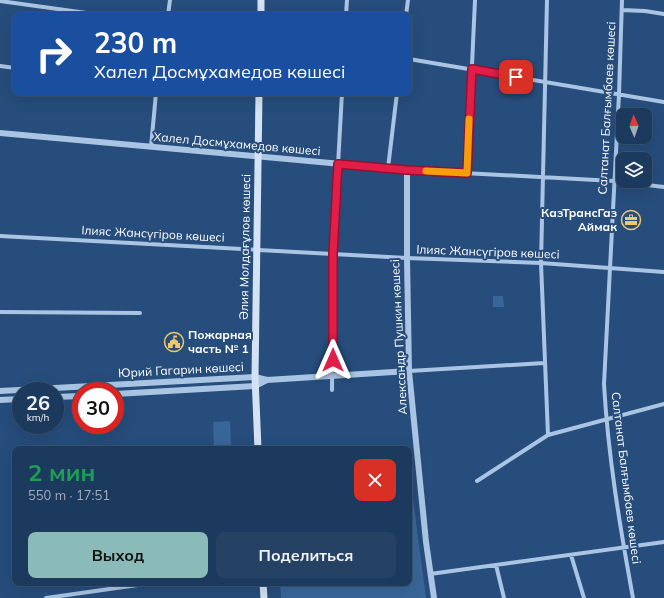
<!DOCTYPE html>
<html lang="ru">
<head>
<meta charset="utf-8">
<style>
	body { margin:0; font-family:Mulish,sans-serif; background:#254163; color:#f1f3f6; height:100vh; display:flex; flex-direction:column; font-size:15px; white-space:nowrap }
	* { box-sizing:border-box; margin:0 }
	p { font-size:13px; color:#a0adbc }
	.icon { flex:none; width:22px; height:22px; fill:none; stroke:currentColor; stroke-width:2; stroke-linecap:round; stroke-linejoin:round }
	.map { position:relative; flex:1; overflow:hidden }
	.drawer { position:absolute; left:12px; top:446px; width:400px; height:140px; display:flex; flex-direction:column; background:#1c3a5d; border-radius:8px; box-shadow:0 4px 16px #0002,0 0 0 1px #3a5472 }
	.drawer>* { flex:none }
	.guide { position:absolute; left:12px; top:12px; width:400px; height:84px; border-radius:8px; box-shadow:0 4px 16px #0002,0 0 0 1px #3a5472; background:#1a4fa0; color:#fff; overflow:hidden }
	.needle { width:26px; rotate:358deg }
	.buttons { position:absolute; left:616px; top:108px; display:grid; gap:8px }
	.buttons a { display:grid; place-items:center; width:36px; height:36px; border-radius:8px; background:#1c3a5d; box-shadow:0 4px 16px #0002,0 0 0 1px #3a5472; font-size:20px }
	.speed { position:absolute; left:12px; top:382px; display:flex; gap:8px; font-size:20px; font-weight:700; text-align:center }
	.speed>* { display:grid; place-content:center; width:52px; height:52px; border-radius:50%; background:#1c3a5d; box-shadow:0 4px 16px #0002,0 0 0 1px #3a5472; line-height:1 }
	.speed small { font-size:10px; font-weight:400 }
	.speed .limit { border:6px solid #d22; background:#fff; color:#111 }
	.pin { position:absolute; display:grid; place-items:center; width:34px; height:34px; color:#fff; margin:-17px; border-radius:8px; box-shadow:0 2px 6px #0006 }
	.me { position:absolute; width:44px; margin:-22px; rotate:0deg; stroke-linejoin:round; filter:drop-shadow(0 0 3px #0008) }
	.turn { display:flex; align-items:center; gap:14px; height:84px; padding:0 16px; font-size:18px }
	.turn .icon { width:52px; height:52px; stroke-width:2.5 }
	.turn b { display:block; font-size:28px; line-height:34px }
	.round { display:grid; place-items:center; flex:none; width:42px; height:42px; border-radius:8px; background:#254163 }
	.head { display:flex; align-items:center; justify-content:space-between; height:68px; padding:0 16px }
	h1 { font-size:24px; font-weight:700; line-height:30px; color:#1e9e55 }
	.button { display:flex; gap:8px; margin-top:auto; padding:8px 16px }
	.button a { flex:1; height:46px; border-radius:8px; background:#8bbbb9; color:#111; font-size:16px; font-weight:700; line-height:46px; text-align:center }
	.button a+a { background:#254163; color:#f1f3f6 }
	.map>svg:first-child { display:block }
	.green { fill:#396699 }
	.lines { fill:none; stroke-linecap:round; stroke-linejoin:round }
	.minor { stroke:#aac5e4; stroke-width:4 }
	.tertiary { stroke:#aac5e4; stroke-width:6 }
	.secondary { stroke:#d3e2f4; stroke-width:7 }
	.route-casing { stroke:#92132f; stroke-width:10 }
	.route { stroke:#e11d48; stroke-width:7 }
	.slow { stroke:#f59e0b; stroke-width:7 }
	.labels { text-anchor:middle; stroke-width:4; stroke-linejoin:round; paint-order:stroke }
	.street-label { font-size:12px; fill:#fff; stroke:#264d7c }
	.poi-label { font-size:12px; font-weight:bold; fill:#fff; stroke:#264d7c; text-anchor:end }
</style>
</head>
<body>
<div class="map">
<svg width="664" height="598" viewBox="0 0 664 598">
	<rect width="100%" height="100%" fill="#264d7c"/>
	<path class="green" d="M493,296H503L504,307H493Z
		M230,421L231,447L214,448L213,422Z
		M409,468L426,598H281L280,583H409Z"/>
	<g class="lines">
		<path class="minor" d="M547,0L541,263L548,435
			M622,0L619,94L604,384C608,456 620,527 633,598
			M0,1L101,15
			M622,10L645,11L664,14
			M168,15L170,0
			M346,15L347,0
			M406,15L408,0
			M409,59L664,102
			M0,66L15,68
			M151,147L156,93
			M388,168L397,93
			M407,170L614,181L664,187
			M467,173L475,0
			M0,236L407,258L541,263L664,272
			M0,312L140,313
			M409,371L544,363
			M332,390L333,255L342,93
			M477,481L548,435L664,404
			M571,555L584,598
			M496,565L504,598
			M430,574L664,542
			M46,598L152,583"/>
		<path class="tertiary" d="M0,133L407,170V258L409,371L426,542L434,598
			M0,391L255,377L267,380L409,371
			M115,394L255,386L267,380
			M55,397L81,396
			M0,400L21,399"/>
		<path class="secondary" d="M261,15V0
			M258,449L255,377L259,93
			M263,583L264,598"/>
	</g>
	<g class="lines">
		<defs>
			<path id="route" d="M333,360V254L338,164L407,170L467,173L472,69L516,77"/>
		</defs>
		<use href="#route" class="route-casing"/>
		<use href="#route" class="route"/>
		<path class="slow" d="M426,171L467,173L469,119"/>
	</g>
	<defs>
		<symbol id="office-ring" viewBox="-11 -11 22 22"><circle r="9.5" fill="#264d7c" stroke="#edc76f" stroke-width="1.5"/><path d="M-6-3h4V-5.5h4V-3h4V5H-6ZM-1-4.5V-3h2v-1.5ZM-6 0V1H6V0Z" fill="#edc76f"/></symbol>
		<symbol id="civic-ring" viewBox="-11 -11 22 22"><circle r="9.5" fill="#264d7c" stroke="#edc76f" stroke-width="1.5"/><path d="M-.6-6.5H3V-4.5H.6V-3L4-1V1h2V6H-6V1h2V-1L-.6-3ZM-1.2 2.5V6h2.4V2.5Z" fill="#edc76f"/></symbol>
	</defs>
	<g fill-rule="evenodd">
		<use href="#office-ring" x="620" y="209" width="22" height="22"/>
		<use href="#civic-ring" x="163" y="331" width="22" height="22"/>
	</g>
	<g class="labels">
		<g class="street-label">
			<text transform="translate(607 108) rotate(-87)" y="4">Салтанат Балғымбаев көшесі</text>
			<text transform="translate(237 144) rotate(5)" y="4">Халел Досмұхамедов көшесі</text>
			<text transform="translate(153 234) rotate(3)" y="4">Ілияс Жансүгіров көшесі</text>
			<text transform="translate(245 247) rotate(-89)" y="4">Әлия Молдағұлов көшесі</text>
			<text transform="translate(488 252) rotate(2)" y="4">Ілияс Жансүгіров көшесі</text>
			<text transform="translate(399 337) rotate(-93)" y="4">Александр Пушкин көшесі</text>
			<text transform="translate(181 370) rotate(-3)" y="4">Юрий Гагарин көшесі</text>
			<text transform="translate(626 478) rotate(83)" y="4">Салтанат Балғымбаев көшесі</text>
		</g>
		<g class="poi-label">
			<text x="617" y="217">КазТрансГаз<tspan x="617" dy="14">Аймак</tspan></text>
			<text x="188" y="339" text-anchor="start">Пожарная<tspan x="188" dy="14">часть № 1</tspan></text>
		</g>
	</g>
</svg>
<div class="buttons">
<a><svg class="needle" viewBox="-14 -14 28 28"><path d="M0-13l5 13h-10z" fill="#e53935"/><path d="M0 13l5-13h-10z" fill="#a0adbc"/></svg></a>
<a><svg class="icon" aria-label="layers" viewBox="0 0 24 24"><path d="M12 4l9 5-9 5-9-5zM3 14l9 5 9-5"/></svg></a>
</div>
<div class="speed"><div>26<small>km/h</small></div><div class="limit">30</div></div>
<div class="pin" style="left:516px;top:77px;background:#d93025"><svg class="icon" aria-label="arrive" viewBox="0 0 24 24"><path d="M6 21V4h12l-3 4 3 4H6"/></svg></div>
<svg class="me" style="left:333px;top:360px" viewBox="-20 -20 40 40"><path d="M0-17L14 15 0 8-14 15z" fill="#e11d48" stroke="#fff" stroke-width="4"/></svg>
<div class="guide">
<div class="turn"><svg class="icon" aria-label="right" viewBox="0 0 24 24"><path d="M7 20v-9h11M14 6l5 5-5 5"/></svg><div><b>230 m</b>Халел Досмұхамедов көшесі</div></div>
</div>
<section class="drawer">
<div class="head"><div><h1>2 мин</h1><p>550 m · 17:51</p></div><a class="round" style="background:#d93025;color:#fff"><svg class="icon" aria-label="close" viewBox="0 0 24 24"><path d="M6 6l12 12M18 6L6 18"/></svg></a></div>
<div class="button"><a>Выход</a><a>Поделиться</a></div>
</section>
</div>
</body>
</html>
